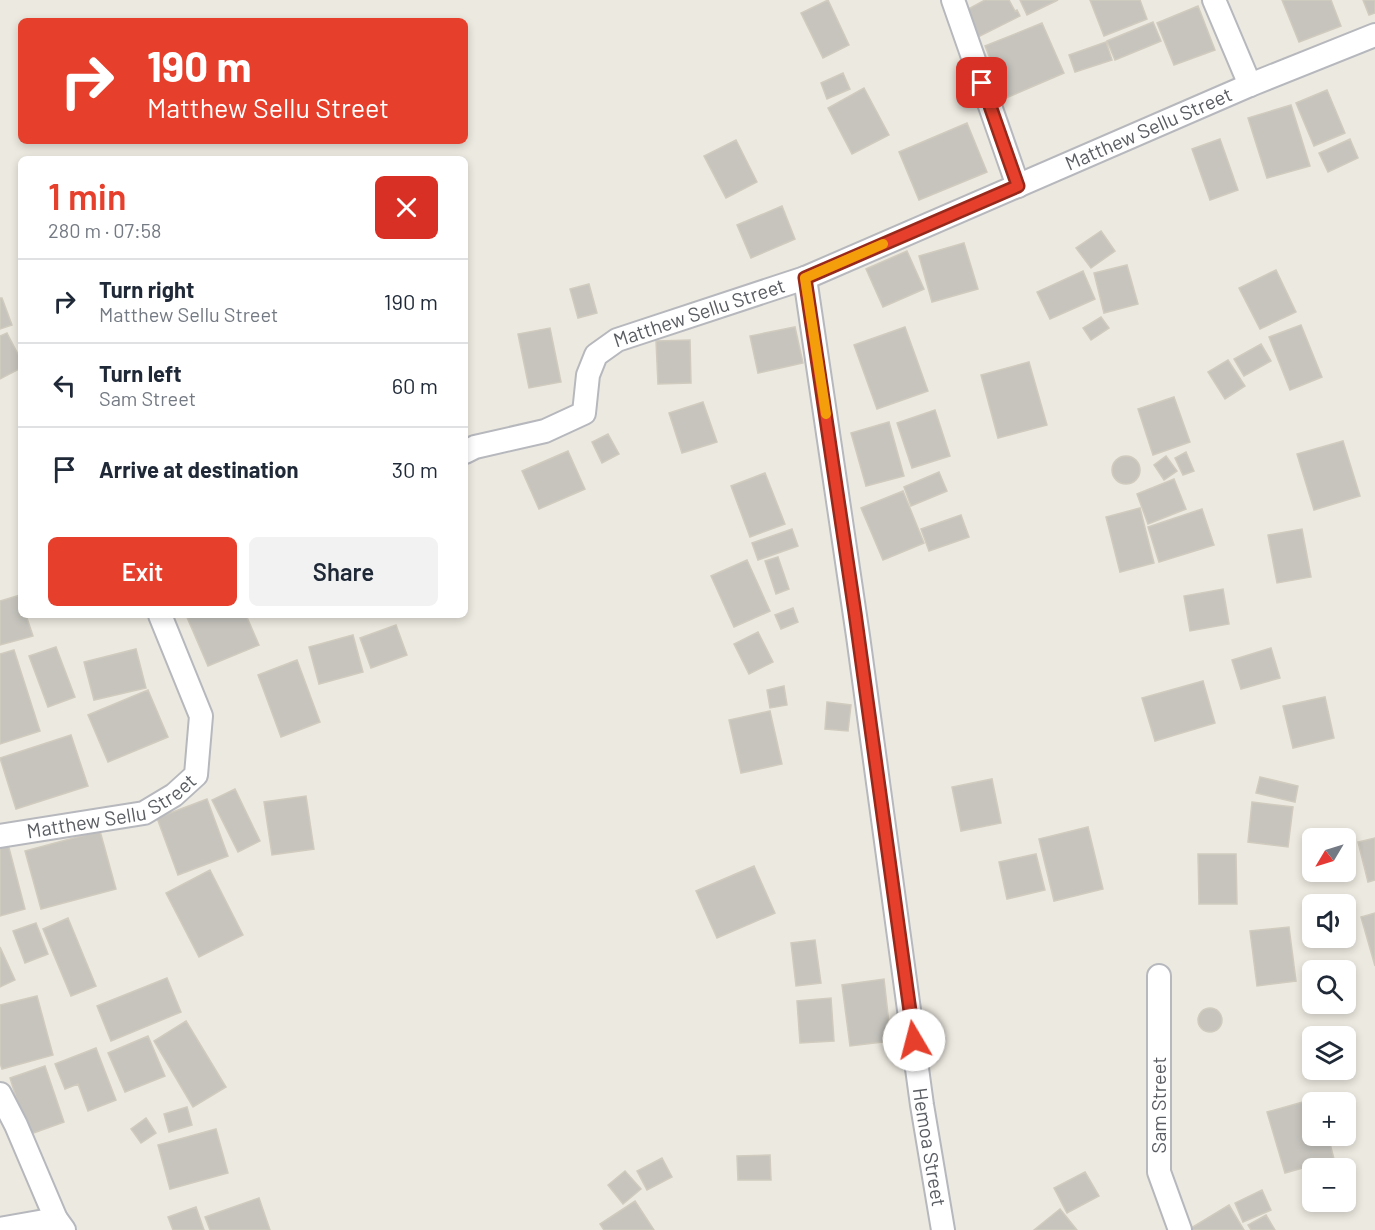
<!DOCTYPE html>
<html lang="en">
<head>
<meta charset="utf-8">
<style>
	body { margin:0; font-family:Barlow,sans-serif; background:#f2f2f3; color:#1f2937; height:100vh; display:flex; flex-direction:column; font-size:22px; white-space:nowrap }
	* { box-sizing:border-box; margin:0 }
	p { font-size:20px; color:#747a83 }
	.icon { flex:none; width:33px; height:33px; fill:none; stroke:currentColor; stroke-width:2; stroke-linecap:round; stroke-linejoin:round }
	.map { position:relative; flex:1; overflow:hidden }
	.panel { position:absolute; left:18px; top:156px; width:450px; height:462px; display:flex; flex-direction:column; background:#fff; border-radius:9px; box-shadow:0 3px 9px #0003 }
	.panel>* { flex:none }
	.guide { position:absolute; left:18px; top:18px; width:450px; height:126px; border-radius:9px; box-shadow:0 3px 9px #0003; background:#e63f2b; color:#fff; overflow:hidden }
	.needle { width:39px; rotate:232deg }
	.buttons { position:absolute; left:1302px; top:828px; display:grid; gap:12px }
	.buttons a { display:grid; place-items:center; width:54px; height:54px; border-radius:9px; background:#fff; box-shadow:0 3px 9px #0003; font-size:30px }
	.pin { position:absolute; display:grid; place-items:center; width:51px; height:51px; color:#fff; margin:-26px; border-radius:12px; box-shadow:0 3px 9px #0006 }
	.me { position:absolute; width:66px; margin:-33px; rotate:352deg; stroke-linejoin:round; filter:drop-shadow(0 0 4px #0008) }
	.turn { display:flex; align-items:center; gap:21px; height:126px; padding:0 30px; font-size:27px }
	.turn .icon { width:78px; height:78px; stroke-width:2.5 }
	.turn b { display:block; font-size:42px; line-height:51px }
	.round { display:grid; place-items:center; flex:none; width:63px; height:63px; border-radius:9px; background:#f2f2f3 }
	.summary { display:flex; align-items:center; justify-content:space-between; height:102px; padding:0 30px }
	h1 { font-size:36px; font-weight:600; line-height:45px; color:#e63f2b }
	.primary-button { display:flex; gap:12px; margin-top:auto; padding:12px 30px }
	.primary-button a { flex:1; height:69px; border-radius:9px; background:#e63f2b; color:#fff; font-size:24px; font-weight:600; line-height:69px; text-align:center }
	.primary-button a+a { background:#f2f2f3; color:#1f2937 }
	ul { padding:0; list-style:none }
	li { display:flex; align-items:center; gap:18px; height:84px; padding:0 30px; border-top:2px solid #e0e1e3 }
	li div { flex:1 }
	li b { display:block; font-size:22px }
	li em { font-style:normal }
	.map>svg:first-child { display:block }
	.building { fill:#c6c4bd; stroke:#d0cbbe; stroke-width:1.5 }
	.lines { fill:none; stroke-linecap:round; stroke-linejoin:round }
	.street-casing { stroke:#b6b8bd; stroke-width:26 }
	.street { stroke:#fff; stroke-width:22 }
	.route-casing { stroke:#96291c; stroke-width:15 }
	.route { stroke:#e63f2b; stroke-width:10 }
	.slow { stroke:#f59e0b; stroke-width:10 }
	.labels { text-anchor:middle; stroke-width:4.5; stroke-linejoin:round; paint-order:stroke }
	.street-label { font-size:20px; fill:#595c61; stroke:#fff }
</style>
</head>
<body>
<div class="map">
<svg width="1375" height="1230" viewBox="0 0 1375 1230">
	<rect width="100%" height="100%" fill="#ece9e0"/>
	<path class="building" d="M828,0L849,45L823,58L801,13Z
		M985,0H1009L1015,11L1017,10L1020,16L972,40L959,14Z
		M1020,0H1058L1027,15Z
		M1090,0H1140L1147,19L1104,36Z
		M1282,0H1331L1341,26L1299,42Z
		M1363,0H1375V13L1369,15Z
		M1198,6L1215,50L1174,65L1157,23Z
		M1153,22L1161,41L1115,60L1107,41Z
		M1042,23L1064,73L1006,98L985,46Z
		M1106,42L1112,60L1075,72L1069,55Z
		M843,73L850,89L827,99L821,83Z
		M864,88L889,135L852,154L828,108Z
		M1327,90L1345,133L1314,146L1296,103Z
		M1291,105L1310,166L1267,178L1248,118Z
		M967,123L987,172L919,200L899,152Z
		M1220,139L1238,190L1210,200L1192,149Z
		M1350,139L1358,158L1328,172L1319,153Z
		M736,140L757,182L726,198L704,156Z
		M782,206L795,239L751,258L737,225Z
		M1101,231L1115,251L1091,268L1076,248Z
		M964,243L978,289L932,302L919,256Z
		M907,251L924,289L883,307L866,269Z
		M1127,265L1138,304L1104,313L1094,273Z
		M1276,270L1296,312L1260,329L1239,288Z
		M1083,271L1095,299L1050,319L1037,292Z
		M589,284L597,313L578,318L570,289Z
		M0,298H2L12,325L0,329Z
		M1101,317L1109,328L1091,340L1083,328Z
		M1301,325L1322,377L1290,390L1269,337Z
		M795,327L803,363L758,373L750,336Z
		M905,327L928,391L877,409L854,345Z
		M550,328L561,382L529,388L518,334Z
		M7,333L21,360V368L0,379V336Z
		M690,340L691,383L658,384L656,341Z
		M1261,344L1271,361L1244,376L1234,359Z
		M1228,360L1245,386L1225,399L1208,372Z
		M1029,362L1047,425L998,438L981,375Z
		M1174,397L1190,442L1153,455L1138,409Z
		M703,402L717,442L682,453L669,413Z
		M935,410L950,456L912,468L897,423Z
		M889,422L904,476L866,486L851,433Z
		M608,434L619,454L602,463L592,442Z
		M1343,441L1360,496L1314,510L1297,454Z
		M568,451L585,489L539,509L522,471Z
		M1186,452L1194,471L1183,475L1175,458Z
		M1112 470a14 14 0 1 1 28 0a14 14 0 1 1-28 0Z
		M1166,456L1177,471L1164,480L1154,465Z
		M939,472L947,491L911,506L904,487Z
		M765,473L785,524L750,537L731,486Z
		M1174,479L1186,509L1148,524L1137,494Z
		M903,491L924,543L883,560L861,508Z
		M1140,508L1154,563L1120,572L1106,517Z
		M1202,509L1214,545L1159,562L1148,527Z
		M961,515L969,537L929,551L921,529Z
		M792,529L798,546L758,560L752,543Z
		M1302,529L1311,577L1277,583L1268,535Z
		M778,557L789,589L776,594L765,561Z
		M747,560L770,611L734,627L711,576Z
		M1223,589L1229,624L1190,631L1184,596Z
		M20,595L21,615H26L33,636L0,645V601Z
		M793,608L798,622L781,629L775,615Z
		M186,615H246L259,645L208,666Z
		M396,625L407,655L371,668L360,638Z
		M758,632L773,662L749,674L734,644Z
		M353,635L363,672L319,684L309,647Z
		M56,647L75,697L48,707L29,656Z
		M1271,648L1280,678L1241,689L1232,660Z
		M136,649L146,688L94,700L84,662Z
		M14,650L40,731L0,744V654Z
		M297,660L320,722L281,737L258,675Z
		M1203,681L1215,723L1155,741L1142,698Z
		M784,686L787,705L770,708L767,690Z
		M148,690L168,737L108,762L88,715Z
		M1325,697L1334,738L1293,748L1283,706Z
		M827,702L851,705L848,731L825,729Z
		M770,711L782,764L741,773L729,720Z
		M71,735L88,786L16,809L0,758Z
		M1260,777L1298,786L1295,802L1256,793Z
		M992,779L1001,823L961,831L952,787Z
		M235,789L260,841L238,852L212,800Z
		M306,796L314,849L272,855L264,802Z
		M207,799L228,856L178,875L157,818Z
		M1252,802L1293,807L1288,847L1248,842Z
		M1088,827L1103,889L1054,901L1039,839Z
		M100,831L116,889L41,909L25,851Z
		M1375,838V880L1368,882L1358,842Z
		M8,844L25,909L0,916V846Z
		M1036,854L1045,890L1007,899L999,862Z
		M1198,854H1236L1237,904H1199Z
		M754,866L775,913L717,938L696,891Z
		M210,870L243,935L199,957L166,893Z
		M1375,913V966L1361,917Z
		M68,918L96,986L71,996L43,929Z
		M36,923L48,954L25,963L13,931Z
		M1289,927L1296,981L1257,986L1250,931Z
		M815,940L821,983L796,986L791,943Z
		M0,947L15,980L0,987Z
		M167,978L181,1012L111,1041L97,1006Z
		M884,979L891,1041L850,1046L842,985Z
		M37,996L53,1055L2,1069L0,1063V1005Z
		M831,998L834,1041L800,1043L797,1001Z
		M1198 1020a12 12 0 1 1 24 0a12 12 0 1 1-24 0Z
		M186,1021L226,1087L193,1107L154,1041Z
		M148,1036L165,1076L125,1092L108,1053Z
		M96,1048L116,1100L88,1111L78,1084L65,1089L55,1064Z
		M45,1066L64,1122L28,1135L10,1078Z
		M1317,1098L1318,1102H1312V1136H1328L1334,1159L1285,1173L1267,1112Z
		M187,1107L192,1125L169,1132L164,1114Z
		M146,1118L156,1133L141,1143L131,1129Z
		M216,1129L228,1173L170,1189L158,1145Z
		M770,1155L771,1180H738L737,1156Z
		M662,1158L672,1177L647,1190L637,1171Z
		M625,1171L641,1189L623,1204L608,1185Z
		M1085,1172L1099,1196L1067,1213L1054,1188Z
		M1262,1190L1271,1210L1243,1222L1235,1203Z
		M259,1198L270,1230H210L205,1217Z
		M635,1201L654,1230H604L600,1224Z
		M1229,1205L1244,1230H1192L1191,1228Z
		M196,1207L204,1230H173L168,1217Z
		M1060,1209L1077,1230H1034Z
		M1266,1215L1275,1230H1251L1248,1225Z"/>
	<g class="lines">
		<defs>
			<g id="street">
				<path d="M953,0L1018,186"/>
				<path d="M1214,0L1250,85"/>
				<path id="s1" d="M805,278L858,636L922,1105L943,1230"/>
				<path id="s2" d="M465,452L475,447L545,431L584,413L588,375L596,355L617,340L805,278L1250,85L1375,35"/>
				<path id="s3" d="M0,836L144,813L174,795L196,775L201,716L160,615"/>
				<path d="M1159,976V1172L1180,1230"/>
				<path d="M0,1094L16,1125L56,1219L64,1230"/>
				<path d="M0,1229L56,1219"/>
			</g>
		</defs>
		<use href="#street" class="street-casing"/>
		<use href="#street" class="street"/>
	</g>
	<g class="lines">
		<defs>
			<path id="route" d="M914,1040L855,613L805,278L1018,186L982,83"/>
		</defs>
		<use href="#route" class="route-casing"/>
		<use href="#route" class="route"/>
		<path class="slow" d="M826,414L805,278L883,244"/>
	</g>
	<g class="labels">
		<g class="street-label">
			<text dy="7" stroke="none"><textPath href="#s2" startOffset="784">Matthew Sellu Street</textPath></text>
			<text dy="7" stroke="none"><textPath href="#s2" startOffset="298">Matthew Sellu Street</textPath></text>
			<text dy="7" stroke="none"><textPath href="#s3" startOffset="117">Matthew Sellu Street</textPath></text>
			<text transform="translate(1159 1105) rotate(-90)" y="7">Sam Street</text>
			<text dy="7" stroke="none"><textPath href="#s1" startOffset="878">Hemoa Street</textPath></text>
		</g>
	</g>
</svg>
<div class="buttons">
<a><svg class="needle" viewBox="-14 -14 28 28"><path d="M0-13l5 13h-10z" fill="#e53935"/><path d="M0 13l5-13h-10z" fill="#747a83"/></svg></a>
<a><svg class="icon" aria-label="sound" viewBox="0 0 24 24"><path d="M4 9h4l5-4v14l-5-4H4zM17 9q2 3 0 6"/></svg></a>
<a><svg class="icon" aria-label="search" viewBox="0 0 24 24"><circle cx="10" cy="10" r="6"/><path d="M15 15l6 6"/></svg></a>
<a><svg class="icon" aria-label="layers" viewBox="0 0 24 24"><path d="M12 4l9 5-9 5-9-5zM3 14l9 5 9-5"/></svg></a>
<a>+</a>
<a>−</a>
</div>
<div class="pin" style="left:982px;top:83px;background:#d93025"><svg class="icon" aria-label="arrive" viewBox="0 0 24 24"><path d="M6 21V4h12l-3 4 3 4H6"/></svg></div>
<svg class="me" style="left:914px;top:1040px" viewBox="-20 -20 40 40"><circle r="19" fill="#fff"/><path d="M0-13L10 11 0 6-10 11z" fill="#e63f2b"/></svg>
<div class="guide">
<div class="turn"><svg class="icon" aria-label="right" viewBox="0 0 24 24"><path d="M7 20v-9h11M14 6l5 5-5 5"/></svg><div><b>190 m</b>Matthew Sellu Street</div></div>
</div>
<section class="panel">
<div class="summary"><div><h1>1 min</h1><p>280 m · 07:58</p></div><a class="round" style="background:#d93025;color:#fff"><svg class="icon" aria-label="close" viewBox="0 0 24 24"><path d="M6 6l12 12M18 6L6 18"/></svg></a></div>
<ul>
<li><svg class="icon" aria-label="right" viewBox="0 0 24 24"><path d="M7 20v-9h11M14 6l5 5-5 5"/></svg><div><b>Turn right</b><p>Matthew Sellu Street</p></div><em>190 m</em></li>
<li><svg class="icon" aria-label="left" viewBox="0 0 24 24"><path d="M17 20v-9H6M10 6l-5 5 5 5"/></svg><div><b>Turn left</b><p>Sam Street</p></div><em>60 m</em></li>
<li><svg class="icon" aria-label="arrive" viewBox="0 0 24 24"><path d="M6 21V4h12l-3 4 3 4H6"/></svg><div><b>Arrive at destination</b></div><em>30 m</em></li>
</ul>
<div class="primary-button"><a>Exit</a><a>Share</a></div>
</section>
</div>
</body>
</html>
